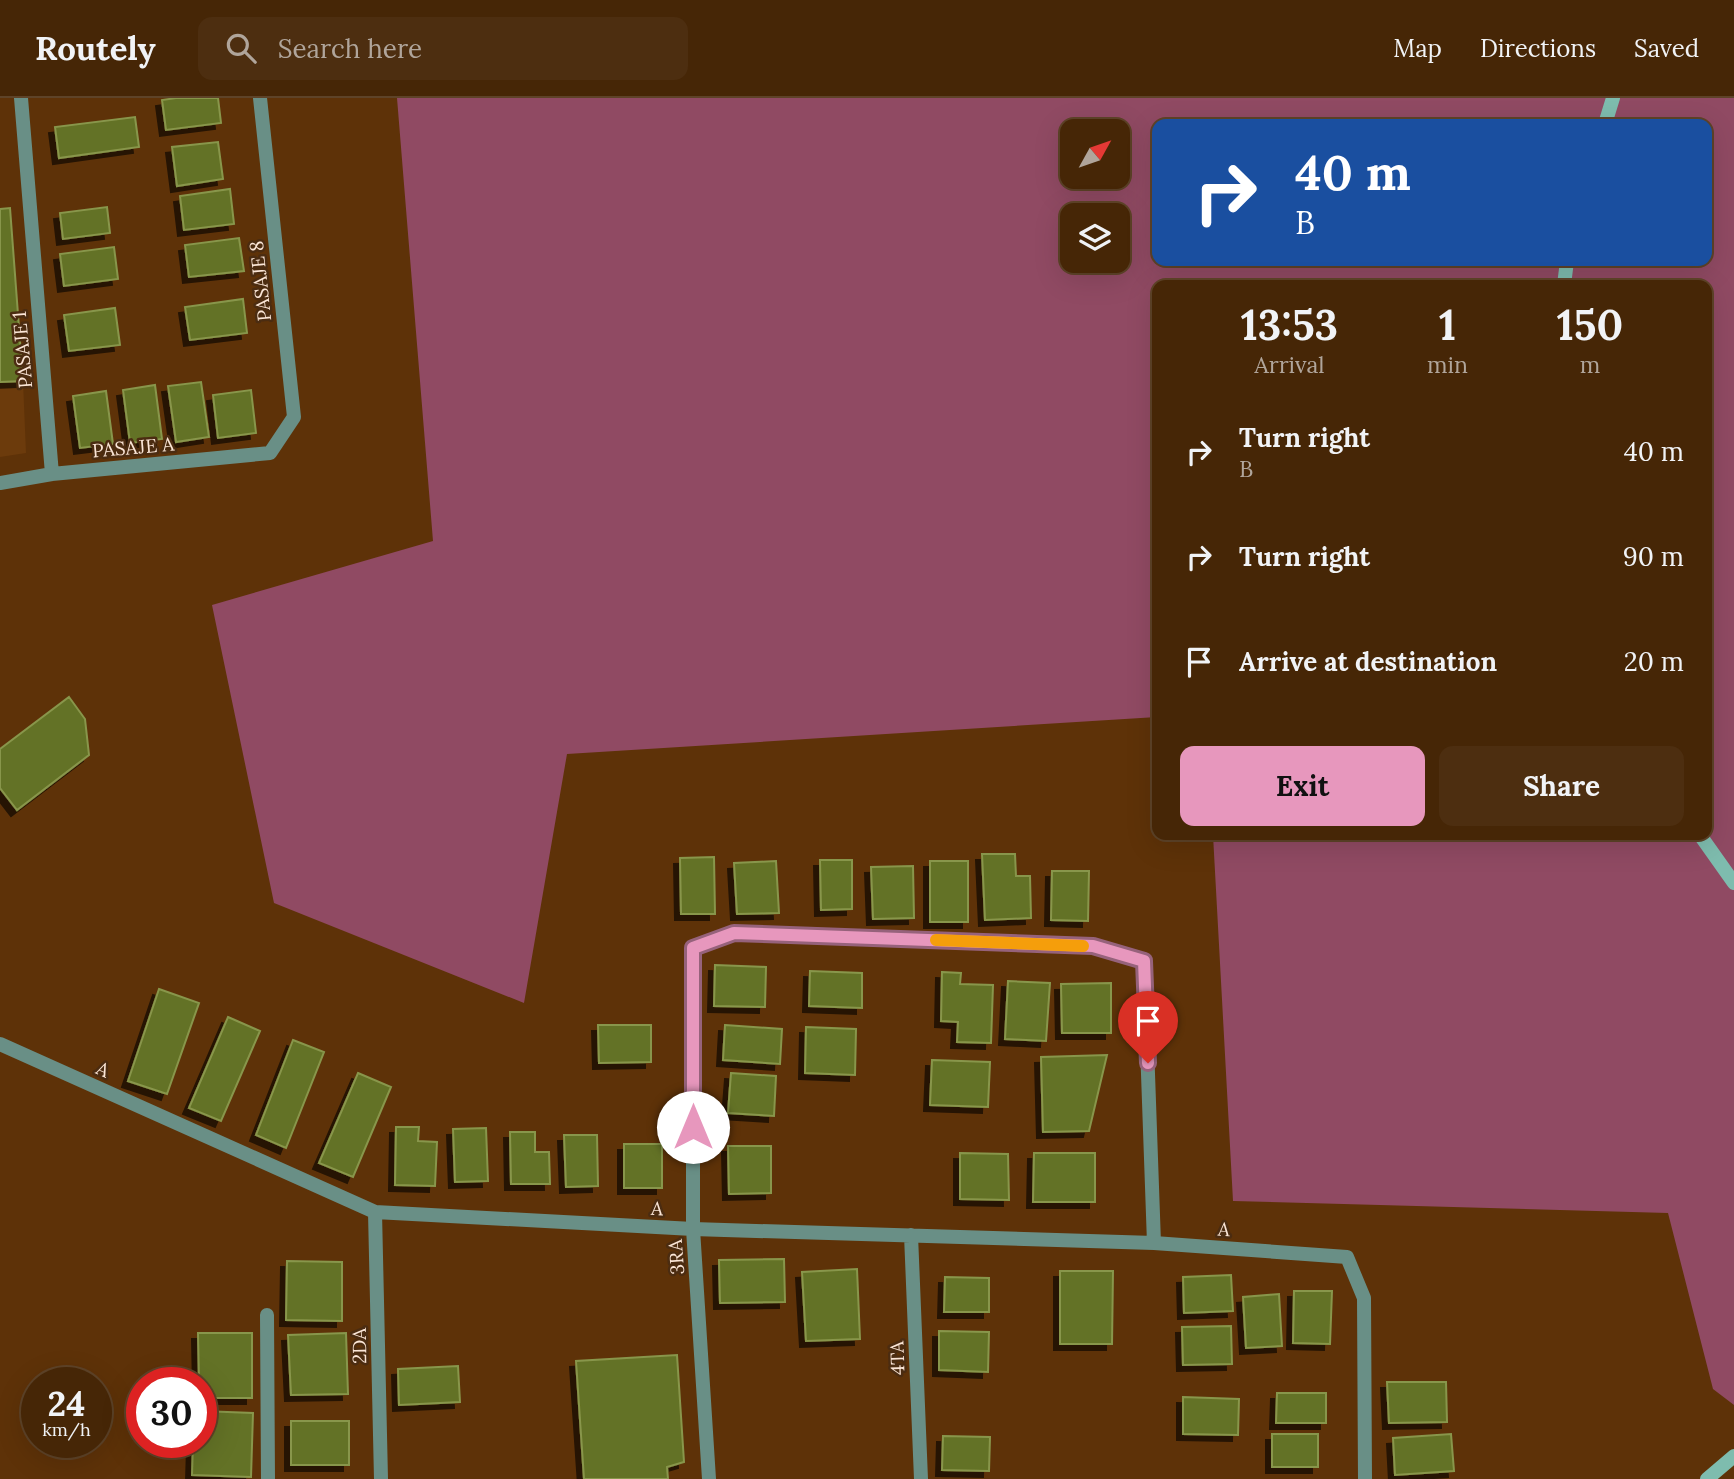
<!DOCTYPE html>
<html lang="en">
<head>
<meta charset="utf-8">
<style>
	body { margin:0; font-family:Lora,serif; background:#4d2e10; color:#f1f3f6; height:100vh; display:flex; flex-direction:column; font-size:26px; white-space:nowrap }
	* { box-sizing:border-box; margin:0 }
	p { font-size:23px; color:#b0a59b }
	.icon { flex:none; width:38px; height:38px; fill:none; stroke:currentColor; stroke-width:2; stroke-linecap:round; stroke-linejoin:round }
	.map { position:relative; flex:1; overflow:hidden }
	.details { position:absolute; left:1152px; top:182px; width:560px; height:560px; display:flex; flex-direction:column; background:#462606; border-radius:14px; box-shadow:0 7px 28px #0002,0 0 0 2px #5e4328 }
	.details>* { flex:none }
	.hud { position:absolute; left:1152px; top:21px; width:560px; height:147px; border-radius:14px; box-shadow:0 7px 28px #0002,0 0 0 2px #5e4328; background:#1a4fa0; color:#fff; overflow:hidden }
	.needle { width:46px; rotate:50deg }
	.buttons { position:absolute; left:1060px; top:21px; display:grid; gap:14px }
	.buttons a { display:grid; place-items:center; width:70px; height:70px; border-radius:14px; background:#462606; box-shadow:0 7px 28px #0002,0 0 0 2px #5e4328; font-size:35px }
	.speed { position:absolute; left:21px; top:1269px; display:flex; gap:14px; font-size:35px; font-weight:700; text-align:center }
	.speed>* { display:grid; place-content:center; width:91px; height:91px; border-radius:50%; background:#462606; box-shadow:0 7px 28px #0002,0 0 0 2px #5e4328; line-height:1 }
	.speed small { font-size:18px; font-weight:400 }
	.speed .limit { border:10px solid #d22; background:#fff; color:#111 }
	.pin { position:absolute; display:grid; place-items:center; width:60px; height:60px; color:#fff; margin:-72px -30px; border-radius:50% 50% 50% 0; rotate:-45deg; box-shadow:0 0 7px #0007 }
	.pin .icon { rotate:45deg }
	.me { position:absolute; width:77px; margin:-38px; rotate:0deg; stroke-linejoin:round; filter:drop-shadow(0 0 5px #0008) }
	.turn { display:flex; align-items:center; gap:24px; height:147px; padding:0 28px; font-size:32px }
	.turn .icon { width:91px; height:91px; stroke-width:2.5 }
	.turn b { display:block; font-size:49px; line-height:60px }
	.eta { display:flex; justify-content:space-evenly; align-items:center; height:119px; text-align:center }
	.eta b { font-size:42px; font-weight:700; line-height:49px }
	.button { display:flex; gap:14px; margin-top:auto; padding:14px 28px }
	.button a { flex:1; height:80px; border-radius:14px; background:#e797bd; color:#111; font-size:28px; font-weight:700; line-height:80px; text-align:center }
	.button a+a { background:#4d2e10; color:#f1f3f6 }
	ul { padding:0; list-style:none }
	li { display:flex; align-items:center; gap:21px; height:105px; padding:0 28px }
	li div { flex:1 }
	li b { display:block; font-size:26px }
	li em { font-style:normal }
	header { display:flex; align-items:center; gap:42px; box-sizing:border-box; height:98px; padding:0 35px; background:#462606; border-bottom:2px solid #5e4328 }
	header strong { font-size:33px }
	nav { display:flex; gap:38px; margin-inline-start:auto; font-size:24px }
	.search { width:490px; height:63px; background:#4d2e10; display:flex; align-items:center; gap:18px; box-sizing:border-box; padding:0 24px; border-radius:14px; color:#b0a59b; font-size:26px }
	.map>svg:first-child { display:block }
	.built { fill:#6c3b0c }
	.green { fill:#904a63; fill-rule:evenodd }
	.building { fill:#647225; stroke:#88964b; stroke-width:2; filter:url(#shadow) }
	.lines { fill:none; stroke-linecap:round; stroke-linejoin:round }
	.lane { stroke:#698f86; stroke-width:14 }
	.street { stroke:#698f86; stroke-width:14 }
	.secondary { stroke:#7ebcae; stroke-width:14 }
	.route-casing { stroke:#96627b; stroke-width:18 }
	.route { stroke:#e797bd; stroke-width:12 }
	.slow { stroke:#f59e0b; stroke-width:12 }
	.labels { text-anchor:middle; stroke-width:5; stroke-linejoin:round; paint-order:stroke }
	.street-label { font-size:19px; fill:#fbe6d7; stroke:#4b2c11 }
</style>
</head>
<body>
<header>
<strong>Routely</strong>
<div class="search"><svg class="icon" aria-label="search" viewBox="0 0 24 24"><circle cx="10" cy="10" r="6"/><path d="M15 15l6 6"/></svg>Search here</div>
<nav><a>Map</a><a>Directions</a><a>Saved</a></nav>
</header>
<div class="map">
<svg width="1734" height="1381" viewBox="0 0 1734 1381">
	<defs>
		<filter id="shadow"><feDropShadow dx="-6" dy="6" stdDeviation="0" flood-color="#0009"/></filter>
	</defs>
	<rect width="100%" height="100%" fill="#5e3208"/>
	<path class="built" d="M23,283L26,355L0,359V284Z"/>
	<path class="green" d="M397,0H1734V1307L1713,1291L1668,1115L1233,1103L1213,737H1706V187H1157V619L567,656L524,905L274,805L212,507L433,443ZM1157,26H1706V163H1157ZM1073,33H1118V79H1073ZM1073,117H1118V163H1073Z"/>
	<path class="building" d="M176,0H218L221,25L166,32L162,2Z
		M135,19L139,49L59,60L55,29Z
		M218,44L223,81L177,88L172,49Z
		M230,91L234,126L184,132L180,98Z
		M107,109L110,135L63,141L60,115Z
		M10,110L23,283L0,284V111Z
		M239,140L244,173L189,179L185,147Z
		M114,149L118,181L64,188L60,156Z
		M243,201L247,235L190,242L185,209Z
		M115,210L120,247L69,253L64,217Z
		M201,284L209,339L176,344L168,288Z
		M155,287L162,341L130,345L123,292Z
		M251,292L256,335L218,340L213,297Z
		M106,293L113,346L80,350L73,298Z
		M69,599L85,621L89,657L17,712L0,690V651Z
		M982,756H1015L1016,778H1030L1031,820L985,822Z
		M714,759L715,816H681L680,760Z
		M820,762H852V811L821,812Z
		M776,763L779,815L737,816L734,765Z
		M930,763H968V824H930Z
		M913,768L914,820L873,821L871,769Z
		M1052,773H1089L1088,823L1051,822Z
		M715,867L766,869L765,909L714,908Z
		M810,873L862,875V910L809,908Z
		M942,874L961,875L960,886L993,887L991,945L957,944L958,924L941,923Z
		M1008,883L1050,885L1046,943L1005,941Z
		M1111,885V935H1062L1061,886Z
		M159,891L199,905L167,996L128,983Z
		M228,919L260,933L221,1023L189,1010Z
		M598,927H651V964L599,965Z
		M725,927L782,931L780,966L723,962Z
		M806,929L856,931L855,977L805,975Z
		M293,942L324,954L286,1050L256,1037Z
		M1107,957L1089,1033L1043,1034L1041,959Z
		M932,962L990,964L988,1009L930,1007Z
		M358,975L391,989L353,1079L319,1065Z
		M731,975L776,978L774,1018L728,1015Z
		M396,1029H419L418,1043L437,1044L435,1088L395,1087Z
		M486,1030L488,1083L455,1084L453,1031Z
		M510,1034H535V1054H549L550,1086H511Z
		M564,1037H597L598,1088L566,1089Z
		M624,1046H662V1090H624Z
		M728,1048H771V1095L729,1096Z
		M960,1055L1008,1056L1009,1102L960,1101Z
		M1034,1055H1095V1104H1033Z
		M784,1161L785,1204L720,1205L719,1162Z
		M287,1163L342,1164V1223L286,1222Z
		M857,1171L860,1241L806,1243L802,1174Z
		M1060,1173H1113L1112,1246H1060Z
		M1231,1177L1233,1213L1184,1215L1183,1179Z
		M945,1179L989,1180V1214H944Z
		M1294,1193H1332L1330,1246L1293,1245Z
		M1279,1196L1282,1248L1246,1250L1243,1199Z
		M1231,1228L1232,1266L1183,1267L1182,1229Z
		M939,1233L989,1234L988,1274L939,1272Z
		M198,1235H252V1300H201V1284H199Z
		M346,1235L348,1296L291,1297L288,1237Z
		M677,1257L684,1364L667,1369L668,1381H584L576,1263Z
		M458,1268L460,1304L399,1307L398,1271Z
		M1387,1284H1446L1447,1324L1389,1325Z
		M1277,1295H1326V1325H1276Z
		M1183,1299L1239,1301L1238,1337L1183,1336Z
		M201,1313L253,1315L251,1379L192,1377L193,1344H201Z
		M291,1323H349V1367H291Z
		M1272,1336H1318V1369H1272Z
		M1451,1336L1454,1373L1395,1377L1393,1340Z
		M943,1338L990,1339L989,1373L942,1372Z"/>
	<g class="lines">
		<path class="lane" d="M267,1217L268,1381"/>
		<path class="street" d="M21,0L52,376
			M0,385L52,376L270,355L294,319L260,0
			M0,946L375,1114L693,1131L1154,1145L1347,1159L1364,1200L1365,1381
			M375,1114L381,1381
			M911,1137L921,1381
			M709,1381L693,1131V850L734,835L1093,848L1144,863L1154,1145"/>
		<path class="secondary" d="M1605,26L1613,0
			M1564,187L1567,163
			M1700,737L1734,785
			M1707,1381L1734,1358"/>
	</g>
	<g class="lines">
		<defs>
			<path id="route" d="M693,1029V850L734,835L1093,848L1144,863L1148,965"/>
		</defs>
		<use href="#route" class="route-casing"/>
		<use href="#route" class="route"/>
		<path class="slow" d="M936,842L1083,848"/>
	</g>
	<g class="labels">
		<g class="street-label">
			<text transform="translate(260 183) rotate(-96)" y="7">PASAJE 8</text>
			<text transform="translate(22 252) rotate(-95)" y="7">PASAJE 1</text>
			<text transform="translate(133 349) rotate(-5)" y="7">PASAJE A</text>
			<text transform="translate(103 971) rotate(24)" y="7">A</text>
			<text transform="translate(657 1110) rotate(3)" y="7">A</text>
			<text transform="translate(1224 1131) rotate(4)" y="7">A</text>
			<text transform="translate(676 1159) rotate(-94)" y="7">3RA</text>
			<text transform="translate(359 1248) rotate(-91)" y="7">2DA</text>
			<text transform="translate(897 1260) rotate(-92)" y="7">4TA</text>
		</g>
	</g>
</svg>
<div class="buttons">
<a><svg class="needle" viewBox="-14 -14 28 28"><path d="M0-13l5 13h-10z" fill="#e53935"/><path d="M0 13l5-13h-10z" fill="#b0a59b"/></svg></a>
<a><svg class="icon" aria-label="layers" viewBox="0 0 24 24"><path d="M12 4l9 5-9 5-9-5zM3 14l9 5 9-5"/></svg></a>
</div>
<div class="speed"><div>24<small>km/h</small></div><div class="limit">30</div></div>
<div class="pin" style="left:1148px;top:965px;background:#d93025"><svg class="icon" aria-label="arrive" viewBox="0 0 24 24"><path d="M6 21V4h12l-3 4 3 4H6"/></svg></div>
<svg class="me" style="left:693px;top:1029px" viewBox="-20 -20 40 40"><circle r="19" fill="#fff"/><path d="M0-13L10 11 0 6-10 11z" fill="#e797bd"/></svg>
<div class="hud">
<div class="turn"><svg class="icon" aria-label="right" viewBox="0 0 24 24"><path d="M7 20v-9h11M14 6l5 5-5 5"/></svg><div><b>40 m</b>B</div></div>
</div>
<section class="details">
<div class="eta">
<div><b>13:53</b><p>Arrival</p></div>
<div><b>1</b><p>min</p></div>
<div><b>150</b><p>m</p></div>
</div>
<ul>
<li><svg class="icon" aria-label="right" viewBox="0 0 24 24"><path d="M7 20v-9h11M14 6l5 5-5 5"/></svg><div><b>Turn right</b><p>B</p></div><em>40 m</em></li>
<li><svg class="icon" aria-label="right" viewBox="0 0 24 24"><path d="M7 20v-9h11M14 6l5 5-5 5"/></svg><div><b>Turn right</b></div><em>90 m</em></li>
<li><svg class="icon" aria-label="arrive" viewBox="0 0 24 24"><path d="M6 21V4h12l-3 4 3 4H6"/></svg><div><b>Arrive at destination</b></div><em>20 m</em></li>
</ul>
<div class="button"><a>Exit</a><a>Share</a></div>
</section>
</div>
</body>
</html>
